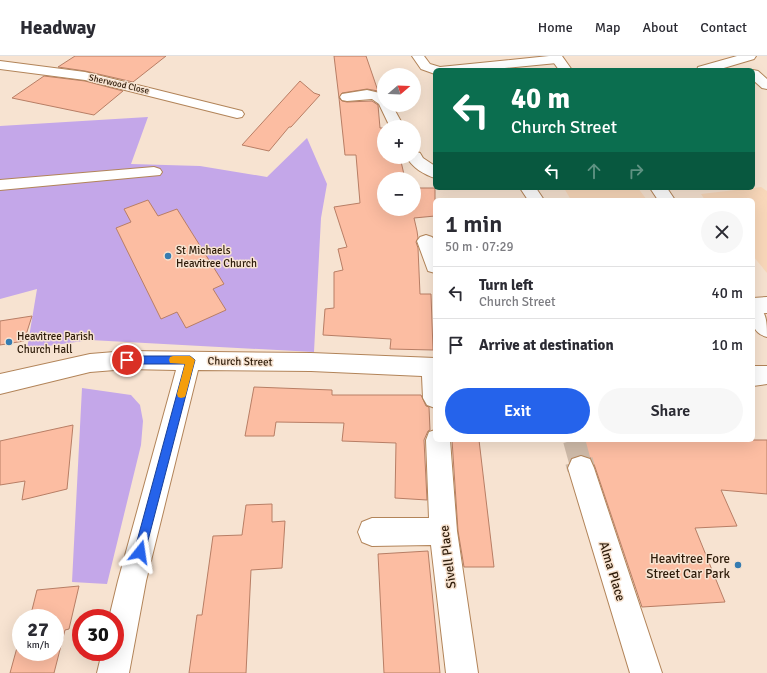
<!DOCTYPE html>
<html lang="en">
<head>
<meta charset="utf-8">
<style>
	body { margin:0; font-family:Signika,sans-serif; background:#f7f7f7; color:#2b2b33; height:100vh; display:flex; flex-direction:column; font-size:15px; white-space:nowrap }
	* { box-sizing:border-box; margin:0 }
	p { font-size:13px; color:#7c7c81 }
	.icon { flex:none; width:22px; height:22px; fill:none; stroke:currentColor; stroke-width:2; stroke-linecap:round; stroke-linejoin:round }
	.map { position:relative; flex:1; overflow:hidden }
	.side { position:absolute; left:433px; top:142px; width:322px; height:244px; display:flex; flex-direction:column; background:#fff; border-radius:6px; box-shadow:0 4px 16px #0002 }
	.side>* { flex:none }
	.top-card { position:absolute; left:433px; top:12px; width:322px; height:122px; border-radius:6px; box-shadow:0 4px 16px #0002; background:#0b6e4f; color:#fff; overflow:hidden }
	.needle { width:26px; rotate:71deg }
	.controls { position:absolute; left:377px; top:12px; display:grid; gap:8px }
	.controls a { display:grid; place-items:center; width:44px; height:44px; border-radius:50%; background:#fff; box-shadow:0 4px 16px #0002; font-size:20px }
	.speed { position:absolute; left:12px; top:553px; display:flex; gap:8px; font-size:20px; font-weight:700; text-align:center }
	.speed>* { display:grid; place-content:center; width:52px; height:52px; border-radius:50%; background:#fff; box-shadow:0 4px 16px #0002; line-height:1 }
	.speed small { font-size:10px; font-weight:400 }
	.speed .limit { border:6px solid #d22; background:#fff; color:#111 }
	.pin { position:absolute; display:grid; place-items:center; width:34px; height:34px; color:#fff; margin:-17px; border:2px solid #fff; border-radius:50%; box-shadow:0 1px 4px #0007 }
	.me { position:absolute; width:44px; margin:-22px; rotate:15deg; stroke-linejoin:round; filter:drop-shadow(0 0 3px #0008) }
	.turn { display:flex; align-items:center; gap:14px; height:84px; padding:0 12px; font-size:18px }
	.turn .icon { width:52px; height:52px; stroke-width:2.5 }
	.turn b { display:block; font-size:28px; line-height:34px }
	.lanes { display:flex; align-items:center; height:38px; padding:0 12px; background:#0003; justify-content:center; gap:20px; direction:ltr }
	.lanes .off { opacity:.35 }
	.round { display:grid; place-items:center; flex:none; width:42px; height:42px; border-radius:21px; background:#f7f7f7 }
	.headline { display:flex; align-items:center; justify-content:space-between; height:68px; padding:0 12px }
	h1 { font-size:24px; font-weight:600; line-height:30px }
	.button { display:flex; gap:8px; margin-top:auto; padding:8px 12px }
	.button a { flex:1; height:46px; border-radius:24px; background:#2563eb; color:#fff; font-size:16px; font-weight:600; line-height:46px; text-align:center }
	.button a+a { background:#f7f7f7; color:#2b2b33 }
	ul { padding:0; list-style:none }
	li { display:flex; align-items:center; gap:12px; height:52px; padding:0 12px; border-top:1px solid #e1e1e2 }
	li div { flex:1 }
	li b { display:block; font-size:15px }
	li em { font-style:normal }
	header { display:flex; align-items:center; gap:24px; box-sizing:border-box; height:56px; padding:0 20px; background:#fff; border-bottom:1px solid #e1e1e2 }
	header strong { font-size:19px }
	nav { display:flex; gap:22px; margin-inline-start:auto; font-size:14px }
	.map>svg:first-child { display:block }
	.built { fill:#f9d8ba }
	.green { fill:#c4a7e9 }
	.building { fill:#fcbda2; stroke:#b87e65 }
	.lines { fill:none; stroke-linecap:round; stroke-linejoin:round }
	.minor-tunnel-far1 { stroke:#cfbba9; stroke-width:22; stroke-dasharray:22 11; stroke-linecap:butt }
	.minor-tunnel { stroke:#cfbba9; stroke-width:28; stroke-dasharray:28 14; stroke-linecap:butt }
	.minor-casing { stroke:#b28459; stroke-width:2 }
	.major-casing { stroke:#b28459; stroke-width:2 }
	.minor { fill:#fff; fill-rule:evenodd }
	.major { fill:#fff; fill-rule:evenodd }
	.route { fill:#2563eb; stroke:#184099 }
	.slow { fill:#f59e0b }
	.poi-dot { fill:#367cb1; stroke:#f7e3d1; stroke-width:1.5 }
	.labels { text-anchor:middle; stroke-width:3; stroke-linejoin:round; paint-order:stroke }
	.far-street-label { font-size:9px; fill:#2e1c0a; stroke:#f7e3d1 }
	.poi-label { font-size:11px; fill:#2e1c0a; stroke:#f7e3d1; text-anchor:start }
	.street-label { font-size:11px; fill:#2e1c0a; stroke:#f7e3d1 }
	.near-street-label { font-size:13px; fill:#2e1c0a; stroke:#f7e3d1 }
	.near-poi-label { font-size:13px; fill:#2e1c0a; stroke:#f7e3d1; text-anchor:end }
</style>
</head>
<body>
<header>
<strong>Headway</strong>
<nav><a>Home</a><a>Map</a><a>About</a><a>Contact</a></nav>
</header>
<div class="map">
<svg width="767" height="617" viewBox="0 0 767 617">
	<rect width="100%" height="100%" fill="#f7e3d1"/>
	<path class="built" d="M761,131L767,135V217L753,200V144H705L701,138Z
		M564,132H638L647,144H571Z"/>
	<path class="green" d="M148,61L131,108L200,110L267,121L307,82L327,128L321,162L314,296L90,284L27,293L37,233L0,243V70Z
		M82,332L131,339L140,349L143,365L141,389L107,528L72,526Z"/>
	<path class="building" d="M75,0H166L133,26L85,15L58,11Z
		M334,0H366L378,35L367,33L342,37L339,42Z
		M44,20L85,25L123,35L94,59L12,42Z
		M300,25L314,37L320,39L291,71H289L269,95L242,89Z
		M339,42L342,45L347,46L372,45L378,49L380,72H384V101H400L405,123H384V153H414V132H435V160L414,162L417,175L418,182L416,186L418,192L420,238H431L433,294L390,293L391,283L323,279L325,253L334,252V216L343,214L338,193L347,191L334,151L360,147L356,99H345Z
		M148,144L158,160L177,153L224,228L213,233L226,254L186,272L177,256L161,263L116,172L131,166L124,153Z
		M32,260L24,285L0,289V265Z
		M254,331L332,334V339H421L426,350L429,351L430,374L428,375L424,384L427,444L395,442L396,387L342,385L344,367L276,366L274,380H245Z
		M73,369L67,433L22,444L25,425L0,429V385Z
		M452,384H479L494,511H464L458,475Z
		M581,384H767V438L721,434L737,470L695,472L725,546L642,551L595,411L591,402L585,400Z
		M272,448V466L285,465L282,512L251,514L246,617H189L197,559H202L213,480L242,479L246,449Z
		M428,495L440,617H384L378,498Z
		M79,530L69,573L65,574L54,617H10L18,588H21V596H55V562H30L37,534Z"/>
	<g class="lines">
		<path class="minor-tunnel-far1" d="M574,384L580,406"/>
		<path class="minor-tunnel" d="M579,405L581,412"/>
		<defs>
			<path id="minor" d="M412,0H424L430,8L440,11L549,0H560L563,3L561,6L557,7L483,14H435V18L421,13Z
				M737,0H756L754,3L717,14H697L698,11Z
				M0,5L85,16L242,55L244,58L242,61L237,62L85,24L0,13Z
				M753,14L758,15L767,23V33L762,32L753,24Z
				M367,34L384,38V49H392L404,71H390L379,48L372,43L347,45L342,44L340,41L342,38Z
				M414,95L420,97L423,102L435,110V122C425,119 411,111 407,101H414Z
				M154,111L160,113L162,116L160,119L0,134V124Z
				M520,132H536L544,144H528Z
				M426,179L432,181L435,185V217L428,215L417,185L420,181Z
				M767,241V257L753,258V242Z
				M127,295L311,297L435,302V352L427,349L423,342L422,320L311,315L198,314L146,525L129,617H97L102,596H115V562H109L118,525L176,314L127,313L90,316L0,338V318L90,298Z
				M753,310H767V328L753,330Z
				M435,374V384H450L457,475L478,617H446L431,489L372,490L362,486L358,476L362,466L372,462H429L426,384L429,376Z
				M581,400L590,403L594,412L662,617H630L568,412L572,403Z"/>
			<path id="major" d="M549,0H562L572,14H559Z
				M650,132H667L675,144H658Z
				M753,247C767,253 767,266 767,281C749,276 753,263 753,247Z"/>
		</defs>
		<use href="#minor" class="minor-casing"/>
		<use href="#major" class="major-casing"/>
		<use href="#minor" class="minor"/>
		<use href="#major" class="major"/>
	</g>
	<path class="route" d="M127,300H190L195,304L145,496L144,500L140,501L135,500L134,496L185,308H127L122,304Z"/>
	<path class="slow" d="M173,300H190L195,304L186,338L185,341L181,342L178,341L177,338L185,308L170,307L169,304L170,301Z"/>
	<g class="poi-dot">
		<circle cx="168" cy="200" r="4"/>
		<circle cx="9" cy="286" r="4"/>
		<circle cx="738" cy="509" r="4"/>
	</g>
	<g class="labels">
		<g class="far-street-label">
			<text transform="translate(119 28) rotate(13)" y="3">Sherwood Close</text>
		</g>
		<g class="poi-label">
			<text x="176" y="198">St Michaels<tspan x="176" dy="13">Heavitree Church</tspan></text>
			<text x="17" y="284">Heavitree Parish<tspan x="17" dy="13">Church Hall</tspan></text>
		</g>
		<g class="street-label">
			<text transform="translate(240 305) rotate(1)" y="4">Church Street</text>
		</g>
		<g class="near-street-label">
			<text transform="translate(447 501) rotate(-97)" y="5">Sivell Place</text>
			<text transform="translate(613 515) rotate(73)" y="5">Alma Place</text>
		</g>
		<g class="near-poi-label">
			<text x="730" y="507">Heavitree Fore<tspan x="730" dy="15">Street Car Park</tspan></text>
		</g>
	</g>
</svg>
<div class="controls">
<a><svg class="needle" viewBox="-14 -14 28 28"><path d="M0-13l5 13h-10z" fill="#e53935"/><path d="M0 13l5-13h-10z" fill="#7c7c81"/></svg></a>
<a>+</a>
<a>−</a>
</div>
<div class="speed"><div>27<small>km/h</small></div><div class="limit">30</div></div>
<div class="pin" style="left:127px;top:304px;background:#d93025"><svg class="icon" aria-label="arrive" viewBox="0 0 24 24"><path d="M6 21V4h12l-3 4 3 4H6"/></svg></div>
<svg class="me" style="left:140px;top:496px" viewBox="-20 -20 40 40"><path d="M0-17L14 15 0 8-14 15z" fill="#2563eb" stroke="#fff" stroke-width="4"/></svg>
<div class="top-card">
<div class="turn"><svg class="icon" aria-label="left" viewBox="0 0 24 24"><path d="M17 20v-9H6M10 6l-5 5 5 5"/></svg><div><b>40 m</b>Church Street</div></div>
<div class="lanes"><svg class="icon" aria-label="left" viewBox="0 0 24 24"><path d="M17 20v-9H6M10 6l-5 5 5 5"/></svg><svg class="icon off" aria-label="ahead" viewBox="0 0 24 24"><path d="M12 20V5M6 11l6-6 6 6"/></svg><svg class="icon off" aria-label="right" viewBox="0 0 24 24"><path d="M7 20v-9h11M14 6l5 5-5 5"/></svg></div>
</div>
<section class="side">
<div class="headline"><div><h1>1 min</h1><p>50 m · 07:29</p></div><a class="round"><svg class="icon" aria-label="close" viewBox="0 0 24 24"><path d="M6 6l12 12M18 6L6 18"/></svg></a></div>
<ul>
<li><svg class="icon" aria-label="left" viewBox="0 0 24 24"><path d="M17 20v-9H6M10 6l-5 5 5 5"/></svg><div><b>Turn left</b><p>Church Street</p></div><em>40 m</em></li>
<li><svg class="icon" aria-label="arrive" viewBox="0 0 24 24"><path d="M6 21V4h12l-3 4 3 4H6"/></svg><div><b>Arrive at destination</b></div><em>10 m</em></li>
</ul>
<div class="button"><a>Exit</a><a>Share</a></div>
</section>
</div>
</body>
</html>
